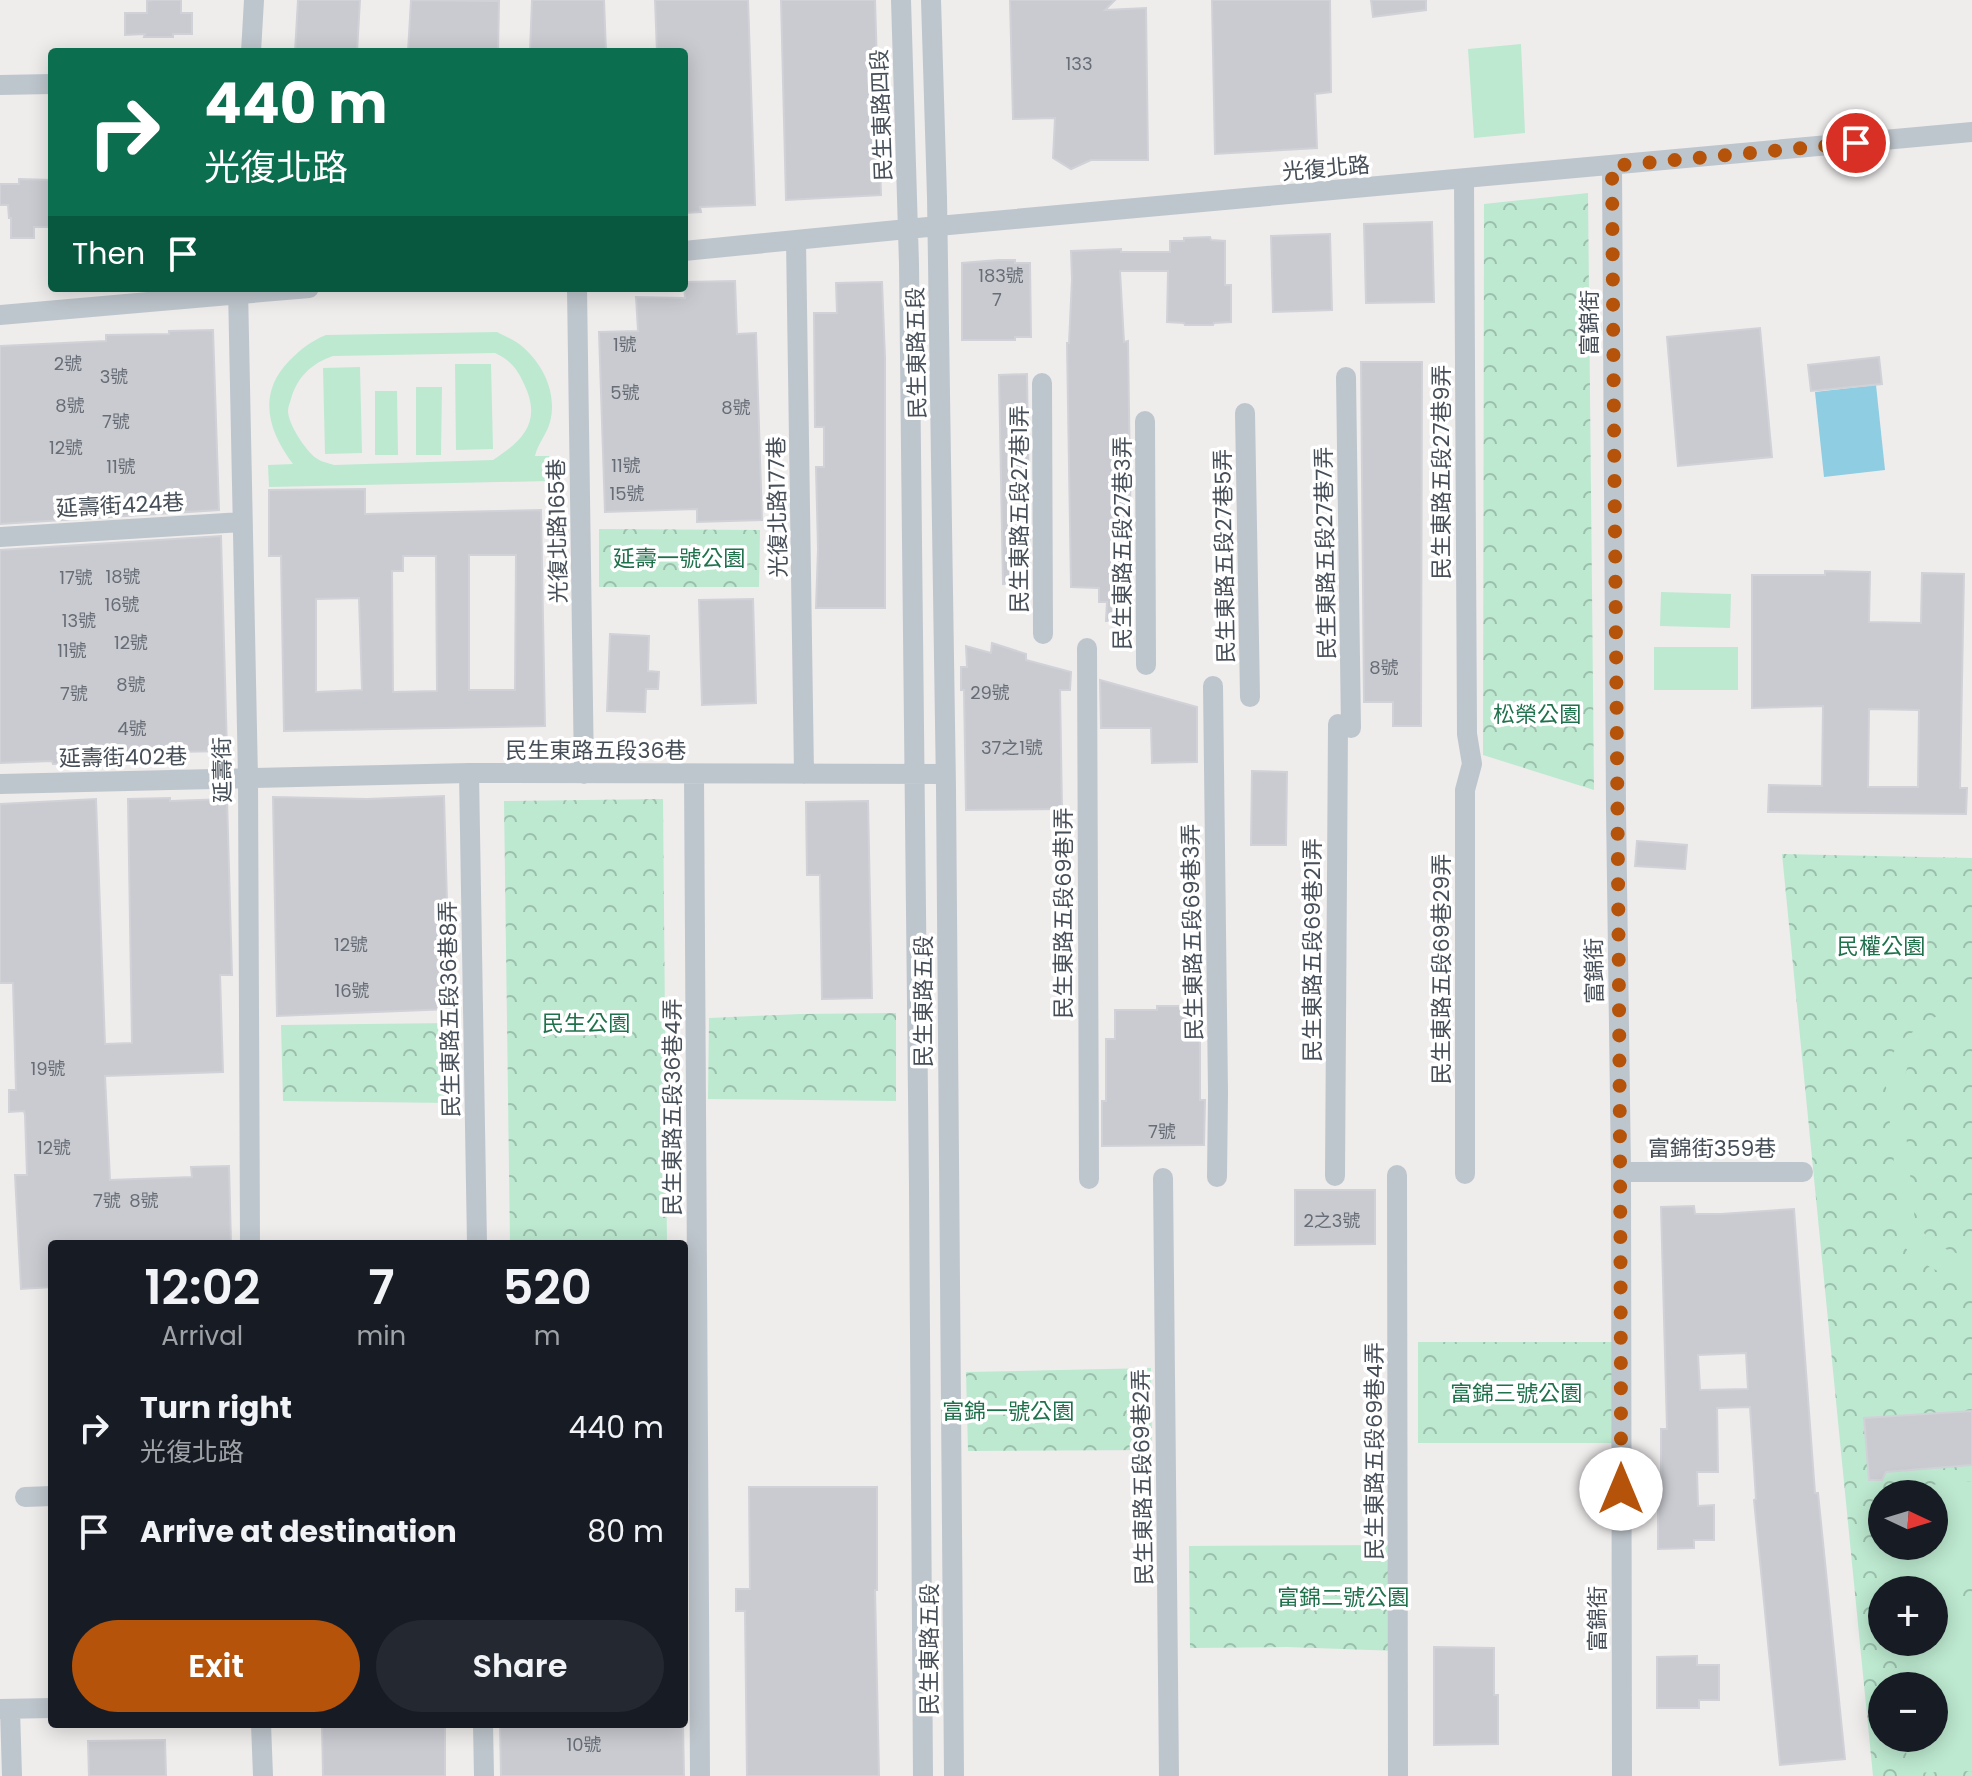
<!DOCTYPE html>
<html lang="en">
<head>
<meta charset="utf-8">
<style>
	body { margin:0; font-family:Poppins,"Noto Sans TC",sans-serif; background:#242831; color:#f1f3f6; height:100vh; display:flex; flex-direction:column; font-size:30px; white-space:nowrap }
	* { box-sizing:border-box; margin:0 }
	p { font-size:26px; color:#9ea1a6 }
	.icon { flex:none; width:44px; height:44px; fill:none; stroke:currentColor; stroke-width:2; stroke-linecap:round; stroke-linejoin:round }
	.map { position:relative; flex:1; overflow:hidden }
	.sheet { position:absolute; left:48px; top:1240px; width:640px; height:488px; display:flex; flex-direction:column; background:#171b24; border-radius:8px; box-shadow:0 4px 20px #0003 }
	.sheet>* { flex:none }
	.guide { position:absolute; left:48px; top:48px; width:640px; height:244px; border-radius:8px; box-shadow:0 4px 20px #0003; background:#0b6e4f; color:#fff; overflow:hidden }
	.needle { width:52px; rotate:94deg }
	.controls { position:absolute; left:1868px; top:1480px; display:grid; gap:16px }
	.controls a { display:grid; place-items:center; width:80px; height:80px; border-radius:50%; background:#171b24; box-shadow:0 4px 20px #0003; font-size:40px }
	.pin { position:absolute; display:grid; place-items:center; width:68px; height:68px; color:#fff; margin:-34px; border:4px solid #fff; border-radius:50%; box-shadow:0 2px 8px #0007 }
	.me { position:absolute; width:88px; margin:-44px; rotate:0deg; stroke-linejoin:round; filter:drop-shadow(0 0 6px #0008) }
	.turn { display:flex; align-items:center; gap:28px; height:168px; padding:0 24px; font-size:36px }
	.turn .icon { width:104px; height:104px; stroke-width:2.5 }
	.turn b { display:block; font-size:56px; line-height:68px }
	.then { display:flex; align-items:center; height:76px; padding:0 24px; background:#0003; gap:16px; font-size:30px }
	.eta { display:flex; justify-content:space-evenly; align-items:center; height:136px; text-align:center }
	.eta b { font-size:48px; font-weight:600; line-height:56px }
	.cta { display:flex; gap:16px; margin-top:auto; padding:16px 24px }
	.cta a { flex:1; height:92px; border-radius:48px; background:#b45309; color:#fff; font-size:32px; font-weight:600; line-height:92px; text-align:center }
	.cta a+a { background:#242831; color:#f1f3f6 }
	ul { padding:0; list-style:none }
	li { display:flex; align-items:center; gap:24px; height:104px; padding:0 24px }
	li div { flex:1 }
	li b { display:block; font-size:30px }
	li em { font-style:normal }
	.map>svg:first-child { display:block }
	.forest { fill:url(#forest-crowns); fill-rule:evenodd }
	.garden { fill:#bde9d0; fill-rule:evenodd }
	.water { fill:#8ecde2 }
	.building { fill:#cacbd1; stroke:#d0d2d7; stroke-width:2; fill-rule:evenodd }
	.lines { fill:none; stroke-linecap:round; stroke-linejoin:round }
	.minor { stroke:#bec6cd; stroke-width:20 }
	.route { stroke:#b45309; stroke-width:14; stroke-dasharray:0 25.2 }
	.labels { text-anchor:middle; stroke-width:7; stroke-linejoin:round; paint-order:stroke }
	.number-label { font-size:18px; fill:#676d76 }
	.street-label { font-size:22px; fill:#464e57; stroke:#fff }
	.park-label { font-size:22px; fill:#1f714c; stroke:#fff }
</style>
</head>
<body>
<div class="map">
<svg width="1972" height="1776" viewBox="0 0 1972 1776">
	<defs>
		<pattern id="forest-crowns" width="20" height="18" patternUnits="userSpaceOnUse" patternTransform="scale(2)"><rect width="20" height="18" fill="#bde9d0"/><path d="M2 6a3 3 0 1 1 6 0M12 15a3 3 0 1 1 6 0" fill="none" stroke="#9bbfac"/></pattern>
	</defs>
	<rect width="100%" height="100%" fill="#efecec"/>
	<path class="forest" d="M1588,193L1594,790L1483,755L1484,204Z
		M599,529L760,530L759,587H599Z
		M663,799L667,1244H510L504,801Z
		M1782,854L1972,858V1776H1873ZM1882,1494H1934V1546H1882ZM1882,1590H1934V1642H1882ZM1882,1686H1934V1738H1882Z
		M896,1013V1101L708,1099L709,1018L800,1014Z
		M450,1023V1103L283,1101L281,1025Z
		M1418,1342H1614V1443H1418Z
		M1151,1368L1152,1450L968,1451L966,1372Z
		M1398,1545V1651L1287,1647L1190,1648L1189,1546Z"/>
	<path class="garden" d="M1521,44L1525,133L1474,138L1468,49Z
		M497,332C506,337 517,341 524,348C545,367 557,395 550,422C547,434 538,443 535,456H549V481L269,487L268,465L293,464C268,431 257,394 289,361C301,349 311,341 326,335ZM495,353C510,360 517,368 524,384C542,421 524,440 493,460L334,465C329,463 321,462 316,458C306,451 288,424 288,411C288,406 290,403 291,399C297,377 312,363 333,356Z
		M455,364H491L493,449L456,450Z
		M360,367L362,453L325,454L323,368Z
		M416,387H442L441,455H416Z
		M375,391H397L398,455H375Z
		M1661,592L1731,594L1730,628L1660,626Z
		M1654,647H1738V690H1654Z
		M1957,1010L1972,1011V1028L1958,1026L1940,1033L1923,1045L1909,1063L1901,1085L1915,1222L1933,1244L1961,1255L1972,1256V1279C1937,1274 1929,1269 1903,1246L1884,1068L1901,1040L1935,1017Z
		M1972,1481V1586L1921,1590H1884L1876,1490ZM1882,1494H1934V1546H1882Z
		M1934,1593H1954L1972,1599V1771L1908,1773L1905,1738H1934V1686H1902L1899,1642H1934Z"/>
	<path class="water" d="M1876,385L1885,470L1824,477L1815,392Z"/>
	<path class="building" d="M153,0H181V13H192V34H173V37H144L145,34L125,35V13H147V1Z
		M298,0H360L357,52H295Z
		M411,0L499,1L498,52H408Z
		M532,0H604L606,52H530Z
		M655,0H748L755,205L700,207L701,212L684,213V52H657Z
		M781,0H875L881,195L786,200Z
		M1010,0H1115L1105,10L1146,8L1148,160H1091L1071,169L1053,158L1055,118L1013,119Z
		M1212,0H1330L1331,92L1315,94L1317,148L1215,154Z
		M1371,0H1426V10L1373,17Z
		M19,179L52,180V227H34V238H11V218H9L8,205H0V184H19Z
		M1432,222L1434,302L1366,303L1364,224Z
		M1330,234L1332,310L1273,312L1271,236Z
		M1210,237L1211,240L1225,241V285H1231V322L1214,323L1213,325H1185L1184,323L1167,322L1168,271H1120L1124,342L1128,341L1132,620L1106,621L1107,602H1099V588L1071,587L1067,343H1069L1072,279L1071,251L1121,249V252H1170V241H1184V238Z
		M999,260H1015V263H1030L1031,337H1015V340H962V263Z
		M735,281L737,334L756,333L762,520L697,522V509L605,512L599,332L638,331L636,297L685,298L684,282Z
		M882,282L885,358V608H816L818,549L816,467H824V427H815L814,313H837L836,283Z
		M1760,328L1772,457L1678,466L1667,337Z
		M213,330L219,510L0,524V346L106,341V335L169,334V331Z
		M1879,357L1882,384L1811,391L1808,365Z
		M1361,362H1422L1421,726H1393V702H1364Z
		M1027,374L1030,583L1003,584L999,375Z
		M365,489V514L541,510L545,726L284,731L281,556H269V490ZM469,555H516L515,690H469ZM403,556H436L437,691L393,692L392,571H403ZM359,598L362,690L316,692V599Z
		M221,536L227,751L170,752V759L53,764L52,761L0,763V550Z
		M1825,571L1870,572L1869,622L1921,623L1922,573L1964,574L1960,788H1967L1966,814L1768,812L1769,785L1822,786L1823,706L1752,708V575H1825ZM1869,709L1919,710L1918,787H1868Z
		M753,599L756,703L702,705L699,600Z
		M610,634L649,636L648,671L659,672L658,689H646L645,712L607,711Z
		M992,643L1026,654V660L1071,672L1070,690H1060L1062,809L966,810L964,690H961V667H967L966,646L991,653Z
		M1100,680L1197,707V762L1152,763L1151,728H1101Z
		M1252,771L1287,772L1286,845H1251Z
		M444,796L450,1009L277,1016L273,797L367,799Z
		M170,798V801L227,799L232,975H220L223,1072L105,1076L110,1180L192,1177L191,1167L229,1166L231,1244H52V1287L21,1289L15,1175H27L25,1115L24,1111L9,1112V1090H16L13,983H0V804L96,799L105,1044L132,1043L128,799Z
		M868,801L872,998L822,999L820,875H807L806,802Z
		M1637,841L1687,845L1685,869L1635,866Z
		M1157,1006H1190V1038H1200V1100H1205L1204,1145L1102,1146V1101H1106V1039H1115V1010H1157Z
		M1295,1190H1375V1244L1295,1245Z
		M1694,1206L1695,1214H1721L1794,1209L1815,1493H1818L1845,1759L1780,1765L1754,1500L1756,1499L1750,1407L1717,1408L1718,1472H1697L1698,1506L1714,1505V1540H1694V1548L1658,1549V1497H1661V1429H1667L1661,1207ZM1746,1353L1748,1389L1700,1390L1698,1355Z
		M1972,1411V1465L1886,1472L1882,1480H1869L1864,1418Z
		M749,1487H877V1590H875L879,1776H747L745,1611H736V1589H750Z
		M1434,1647L1494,1648V1695H1498V1744L1434,1745Z
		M1697,1656V1665H1719V1700H1699V1708H1657V1657Z
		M322,1724H445V1776H323Z
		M500,1724H683L684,1776H501Z
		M165,1740L166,1776H89L88,1741Z"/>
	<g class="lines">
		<path class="minor" d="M901,0L909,264L919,1188L923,1776
			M931,0L937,197L946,789L954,1776
			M251,52L254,0
			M0,85L52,84
			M1612,166L1616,808L1621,1172L1622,1776
			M1464,180L1467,734L1472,764L1465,790V1174
			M796,240L804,774
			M684,251L938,226L1972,132
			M238,288L248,778L250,1244
			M577,288L584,774
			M0,315L309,288
			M1346,377L1351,728
			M1042,383L1043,634
			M1245,413L1250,697
			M1145,421L1146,665
			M0,537L242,522
			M1087,648L1089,1179
			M1213,686L1218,1093L1217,1177
			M469,773L477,1244
			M694,774L700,1776
			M0,784L469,773L945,774
			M1621,1172H1803
			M1397,1175L1398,1776
			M1335,1176L1338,724
			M1163,1178L1169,1776
			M25,1497L52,1496
			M0,1709L52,1708
			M10,1709L12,1776
			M261,1724L263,1776
			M483,1724L484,1776"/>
	</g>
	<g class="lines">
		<path class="route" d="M1621,1489C1621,1048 1615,607 1612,166L1856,143"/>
	</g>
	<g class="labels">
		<g class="number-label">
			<text x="1079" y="70">133</text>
			<text x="1001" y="282">183號</text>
			<text x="997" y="306">7</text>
			<text x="625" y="351">1號</text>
			<text x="68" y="370">2號</text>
			<text x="114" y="383">3號</text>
			<text x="625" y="399">5號</text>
			<text x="70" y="412">8號</text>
			<text x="736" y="414">8號</text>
			<text x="116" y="428">7號</text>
			<text x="66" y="454">12號</text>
			<text x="626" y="472">11號</text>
			<text x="121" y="473">11號</text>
			<text x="627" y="500">15號</text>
			<text x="123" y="583">18號</text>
			<text x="76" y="584">17號</text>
			<text x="122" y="611">16號</text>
			<text x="79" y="627">13號</text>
			<text x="131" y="649">12號</text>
			<text x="72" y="657">11號</text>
			<text x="1384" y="674">8號</text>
			<text x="131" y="691">8號</text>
			<text x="990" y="699">29號</text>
			<text x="74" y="700">7號</text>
			<text x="132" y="735">4號</text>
			<text x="1012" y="754">37之1號</text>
			<text x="351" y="951">12號</text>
			<text x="352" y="997">16號</text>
			<text x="48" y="1075">19號</text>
			<text x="1162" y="1138">7號</text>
			<text x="54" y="1154">12號</text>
			<text x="107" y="1207">7號</text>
			<text x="144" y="1207">8號</text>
			<text x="1332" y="1227">2之3號</text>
			<text x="584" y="1751">10號</text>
		</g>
		<g class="street-label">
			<text transform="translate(881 115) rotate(-92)" y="8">民生東路四段</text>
			<text transform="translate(1326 168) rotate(-5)" y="8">光復北路</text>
			<text transform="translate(1589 323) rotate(-90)" y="8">富錦街</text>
			<text transform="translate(916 353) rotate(-91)" y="8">民生東路五段</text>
			<text transform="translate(1441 472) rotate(-90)" y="8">民生東路五段27巷9弄</text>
			<text transform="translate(120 505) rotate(-3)" y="8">延壽街424巷</text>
			<text transform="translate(777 507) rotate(-91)" y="8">光復北路177巷</text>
			<text transform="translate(1019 509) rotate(-90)" y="8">民生東路五段27巷1弄</text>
			<text transform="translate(557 531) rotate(-91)" y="8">光復北路165巷</text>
			<text transform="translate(1122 543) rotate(-90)" y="8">民生東路五段27巷3弄</text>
			<text transform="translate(1325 553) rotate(-91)" y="8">民生東路五段27巷7弄</text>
			<text transform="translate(1224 556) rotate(-91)" y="8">民生東路五段27巷5弄</text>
			<text x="596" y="758">民生東路五段36巷</text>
			<text transform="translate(123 757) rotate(-1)" y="8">延壽街402巷</text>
			<text transform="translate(222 770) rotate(-91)" y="8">延壽街</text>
			<text transform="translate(1063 913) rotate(-90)" y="8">民生東路五段69巷1弄</text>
			<text transform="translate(1192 932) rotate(-91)" y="8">民生東路五段69巷3弄</text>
			<text transform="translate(1312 950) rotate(-90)" y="8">民生東路五段69巷21弄</text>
			<text transform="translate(1441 969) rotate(-90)" y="8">民生東路五段69巷29弄</text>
			<text transform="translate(1594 971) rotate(-91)" y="8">富錦街</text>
			<text transform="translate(923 1001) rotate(-90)" y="8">民生東路五段</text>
			<text transform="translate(449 1009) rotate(-91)" y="8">民生東路五段36巷8弄</text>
			<text transform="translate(672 1107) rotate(-90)" y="8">民生東路五段36巷4弄</text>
			<text x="1712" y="1156">富錦街359巷</text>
			<text transform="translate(1374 1451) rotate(-90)" y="8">民生東路五段69巷4弄</text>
			<text transform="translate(1142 1477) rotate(-91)" y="8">民生東路五段69巷2弄</text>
			<text transform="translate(1597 1619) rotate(-90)" y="8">富錦街</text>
			<text transform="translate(929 1649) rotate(-90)" y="8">民生東路五段</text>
		</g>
		<g class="park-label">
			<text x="679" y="566">延壽一號公園</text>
			<text x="1537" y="722">松榮公園</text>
			<text x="1881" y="954">民權公園</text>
			<text x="586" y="1031">民生公園</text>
			<text x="1516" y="1401">富錦三號公園</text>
			<text x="1008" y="1419">富錦一號公園</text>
			<text x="1343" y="1605">富錦二號公園</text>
		</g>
	</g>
</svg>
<div class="controls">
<a><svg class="needle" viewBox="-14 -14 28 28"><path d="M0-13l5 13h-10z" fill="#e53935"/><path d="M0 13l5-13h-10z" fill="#9ea1a6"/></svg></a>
<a>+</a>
<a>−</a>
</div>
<div class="pin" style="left:1856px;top:143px;background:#d93025"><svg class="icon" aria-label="arrive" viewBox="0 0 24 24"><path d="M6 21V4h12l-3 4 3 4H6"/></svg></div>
<svg class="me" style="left:1621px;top:1489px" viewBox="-20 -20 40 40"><circle r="19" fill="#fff"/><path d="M0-13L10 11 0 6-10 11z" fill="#b45309"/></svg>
<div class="guide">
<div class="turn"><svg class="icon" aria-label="right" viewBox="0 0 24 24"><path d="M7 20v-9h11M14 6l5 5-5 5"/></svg><div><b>440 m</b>光復北路</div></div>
<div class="then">Then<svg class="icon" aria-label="arrive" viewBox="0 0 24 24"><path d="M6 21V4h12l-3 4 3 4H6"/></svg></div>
</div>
<section class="sheet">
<div class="eta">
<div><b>12:02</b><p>Arrival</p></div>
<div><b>7</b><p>min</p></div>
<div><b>520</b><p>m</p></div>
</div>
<ul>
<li><svg class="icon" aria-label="right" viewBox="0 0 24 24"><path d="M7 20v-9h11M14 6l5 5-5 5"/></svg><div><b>Turn right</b><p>光復北路</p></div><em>440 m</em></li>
<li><svg class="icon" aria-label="arrive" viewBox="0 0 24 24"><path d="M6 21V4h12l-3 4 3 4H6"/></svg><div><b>Arrive at destination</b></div><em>80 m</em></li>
</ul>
<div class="cta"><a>Exit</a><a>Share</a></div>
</section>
</div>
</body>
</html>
